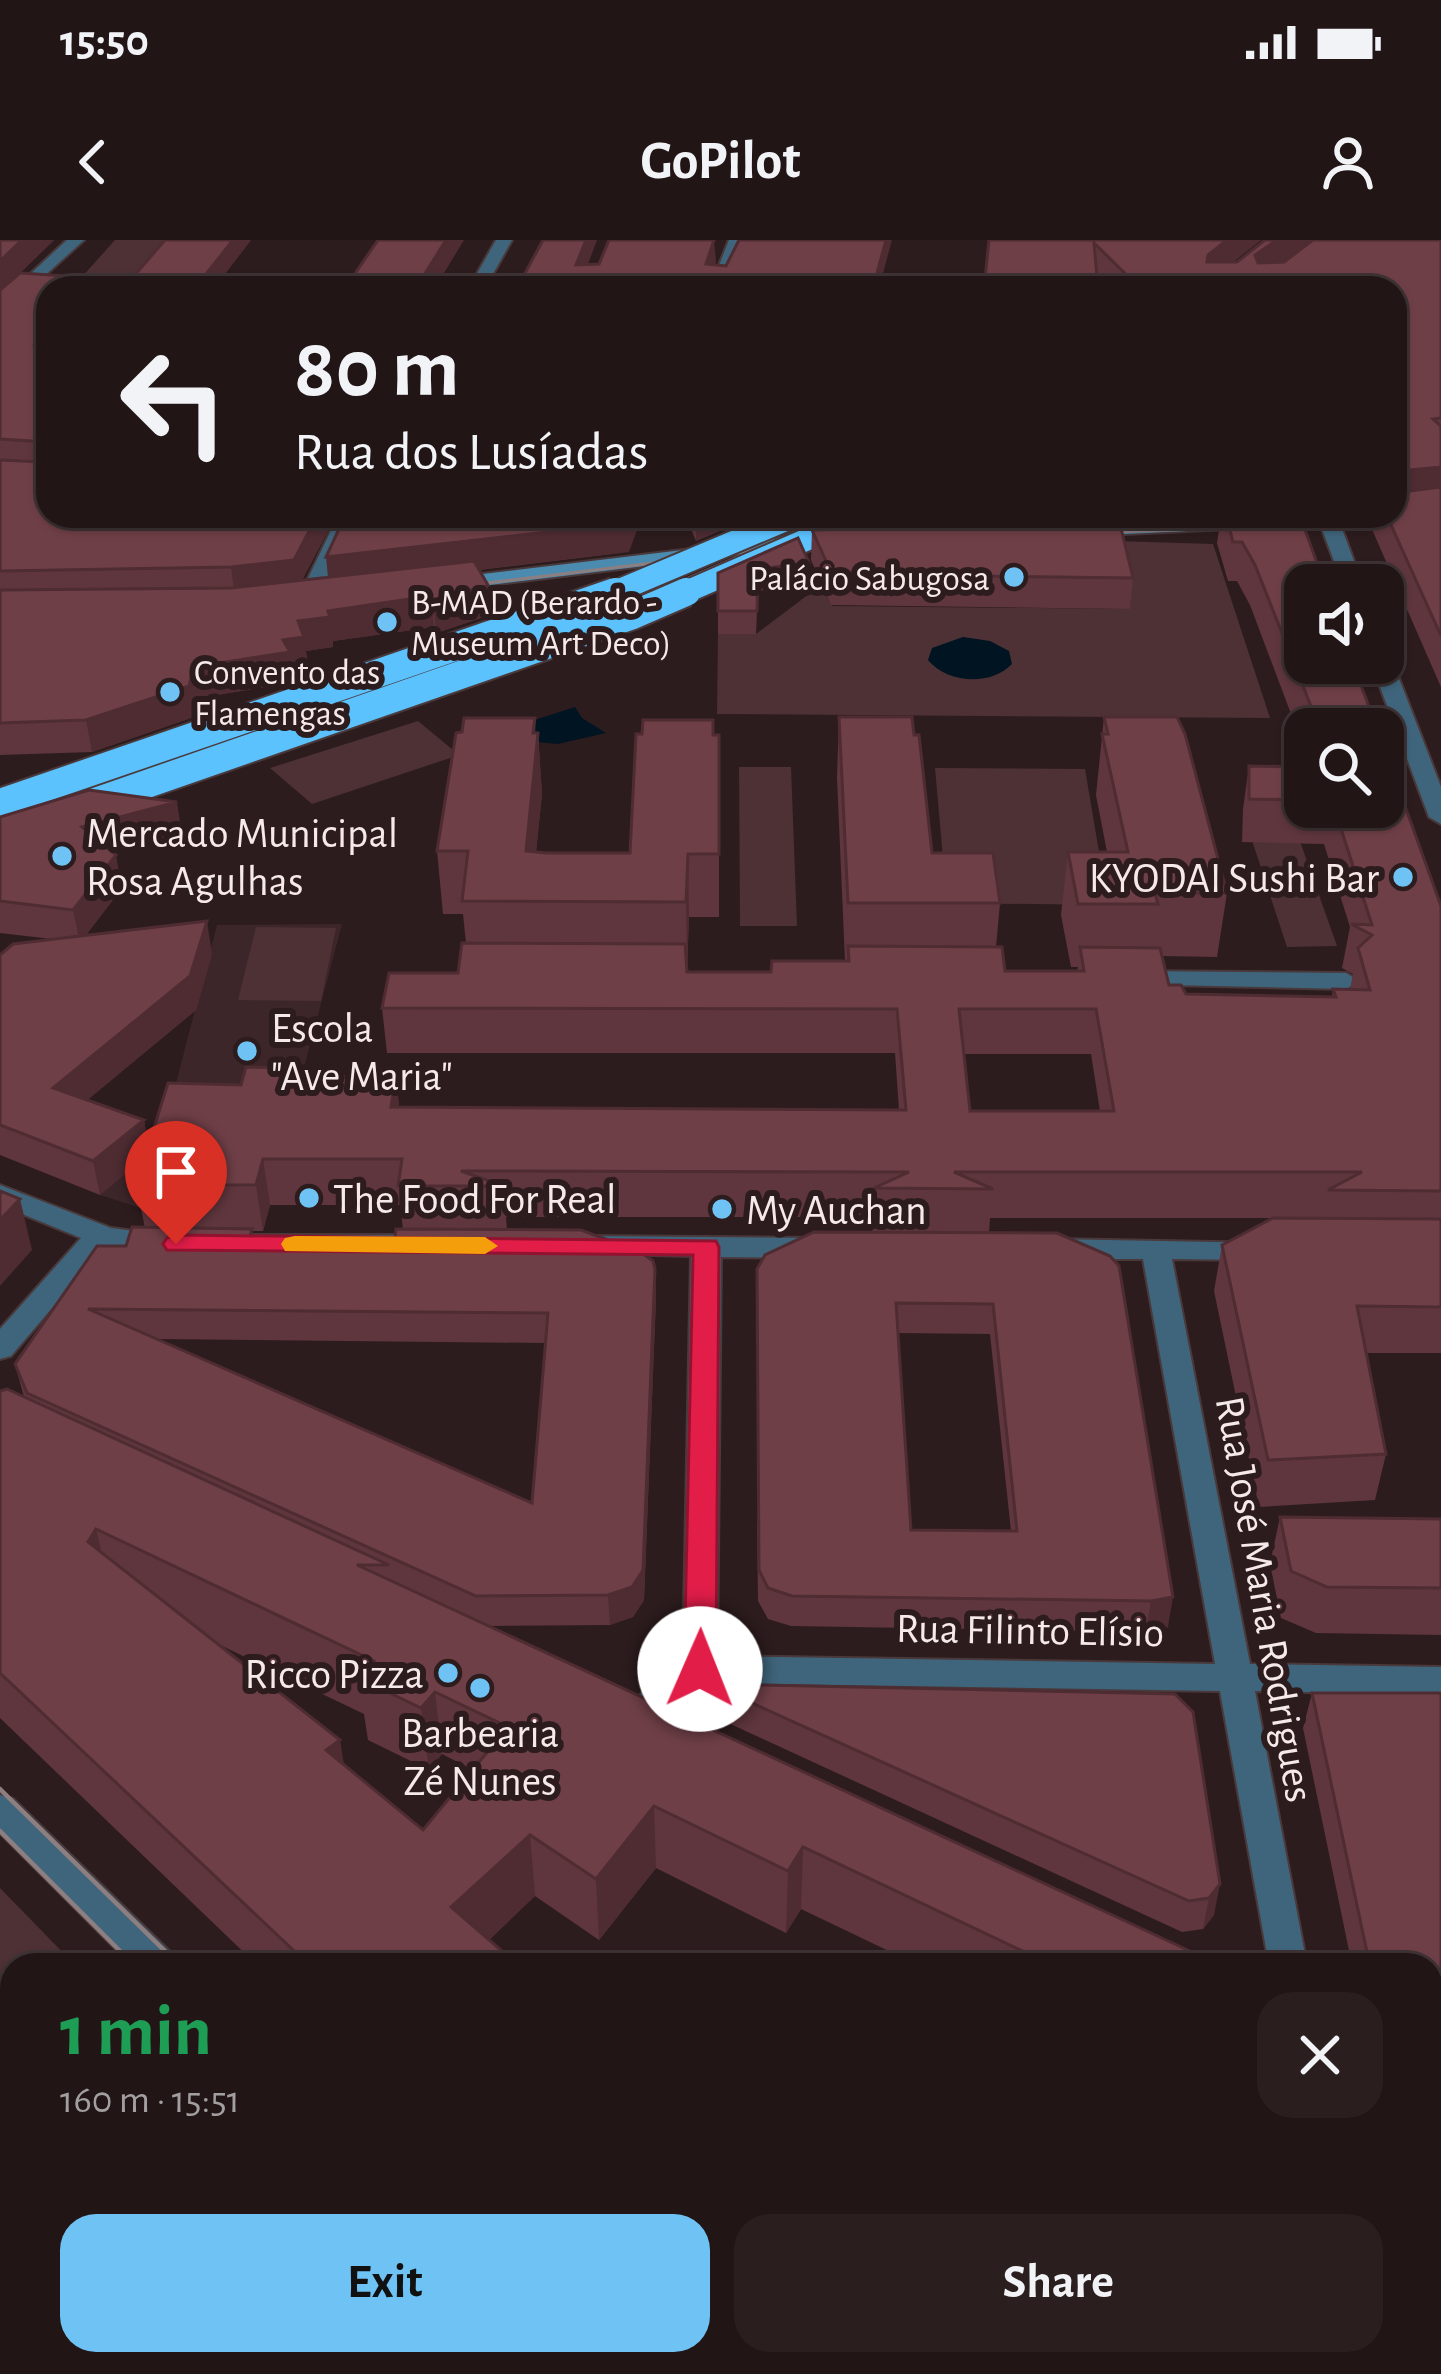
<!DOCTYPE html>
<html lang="en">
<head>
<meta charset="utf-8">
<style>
	body { margin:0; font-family:"Alegreya Sans",sans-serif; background:#2a1e1f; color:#f1f3f6; height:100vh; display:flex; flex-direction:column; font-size:45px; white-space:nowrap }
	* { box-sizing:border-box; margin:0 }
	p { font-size:39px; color:#a29fa1 }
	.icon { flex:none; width:66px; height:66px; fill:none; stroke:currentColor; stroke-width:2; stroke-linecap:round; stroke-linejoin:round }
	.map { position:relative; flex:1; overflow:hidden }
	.panel { position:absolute; left:0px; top:1713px; width:1443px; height:423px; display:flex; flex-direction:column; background:#221516; border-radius:36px 36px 0 0; box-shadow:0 3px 9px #0004,0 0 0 3px #3f3435 }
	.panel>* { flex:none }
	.top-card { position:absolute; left:36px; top:36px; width:1371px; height:252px; border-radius:36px; box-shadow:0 3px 9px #0004,0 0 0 3px #3f3435; background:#221516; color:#f1f3f6; overflow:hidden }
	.tools { position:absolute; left:1284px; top:324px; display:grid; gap:24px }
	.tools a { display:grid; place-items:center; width:120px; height:120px; border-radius:24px; background:#221516; box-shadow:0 3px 9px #0004,0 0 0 3px #3f3435; font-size:60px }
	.pin { position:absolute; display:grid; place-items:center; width:102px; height:102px; color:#fff; margin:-123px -51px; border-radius:50% 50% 50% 0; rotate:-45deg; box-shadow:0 0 12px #0007 }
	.pin .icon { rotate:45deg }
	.me { position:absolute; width:132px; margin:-66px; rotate:1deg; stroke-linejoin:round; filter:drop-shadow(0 0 9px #0008) }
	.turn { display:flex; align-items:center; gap:42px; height:252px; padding:0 60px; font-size:54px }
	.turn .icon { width:156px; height:156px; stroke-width:2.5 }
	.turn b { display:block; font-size:84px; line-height:102px }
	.round { display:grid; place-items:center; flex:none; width:126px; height:126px; border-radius:36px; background:#2a1e1f }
	.head { display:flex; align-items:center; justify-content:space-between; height:204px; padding:0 60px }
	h1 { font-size:72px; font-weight:700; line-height:90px; color:#1e9e55 }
	.cta { display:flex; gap:24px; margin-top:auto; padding:24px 60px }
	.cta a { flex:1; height:138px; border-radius:36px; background:#6fc2f4; color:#111; font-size:48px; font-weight:700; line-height:138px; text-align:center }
	.cta a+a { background:#2a1e1f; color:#f1f3f6 }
	.status { display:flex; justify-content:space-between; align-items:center; height:84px; padding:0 60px; background:#221516; direction:ltr }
	.status svg { height:33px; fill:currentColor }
	header { display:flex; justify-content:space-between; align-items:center; height:156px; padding:0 60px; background:#221516; font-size:54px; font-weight:700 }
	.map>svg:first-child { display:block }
	.built { fill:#3d2629 }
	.green { fill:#4d3135 }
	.water { fill:#001421 }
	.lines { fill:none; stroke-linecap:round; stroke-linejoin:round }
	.pedestrian-casing { stroke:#49393b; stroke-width:4 }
	.minor-casing { stroke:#49393b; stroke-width:4 }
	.tertiary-casing { stroke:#49393b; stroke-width:4 }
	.secondary-casing { stroke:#49393b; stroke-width:4 }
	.pedestrian { fill:#3f657c; fill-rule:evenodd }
	.minor { fill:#3f657c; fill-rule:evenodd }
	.tertiary { fill:#3f657c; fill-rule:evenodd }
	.secondary { fill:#4c8bb0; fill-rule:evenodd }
	.tram-far1 { stroke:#8d7e80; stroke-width:3 }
	.tram { stroke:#8d7e80; stroke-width:4.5 }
	.rail-far1-casing { stroke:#8d7e80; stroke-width:9 }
	.rail-casing { stroke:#8d7e80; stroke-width:10 }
	.rail-far1 { stroke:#2d1c1e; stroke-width:6; stroke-dasharray:16; stroke-linecap:butt }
	.rail { stroke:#2d1c1e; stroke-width:8; stroke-dasharray:21; stroke-linecap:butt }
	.motorway-bridge-far1-casing { stroke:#49393b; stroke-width:26; stroke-linecap:butt }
	.motorway-bridge-casing { stroke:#49393b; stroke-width:32; stroke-linecap:butt }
	.motorway-bridge-far1 { stroke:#5bc2fe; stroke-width:22 }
	.motorway-bridge { stroke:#5bc2fe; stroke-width:28 }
	.wall { fill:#5f363d; fill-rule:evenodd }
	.shaded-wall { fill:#4e2c32 }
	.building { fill:#6f3f47; stroke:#4e2c32; stroke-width:3; fill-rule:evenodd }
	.route { fill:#e11d48; stroke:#92132f; stroke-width:3 }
	.slow { fill:#f59e0b }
	.poi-dot { fill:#6fc2f4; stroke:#2d1c1e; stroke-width:4.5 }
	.labels { text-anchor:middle; stroke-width:12; stroke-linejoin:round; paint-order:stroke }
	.far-poi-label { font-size:36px; fill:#f5e9ea; stroke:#2d1c1e; text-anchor:start }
	.poi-label { font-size:42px; fill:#f5e9ea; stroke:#2d1c1e; text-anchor:start }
	.street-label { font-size:42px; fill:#f5e9ea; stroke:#2d1c1e }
</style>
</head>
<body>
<div class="status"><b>15:50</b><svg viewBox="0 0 49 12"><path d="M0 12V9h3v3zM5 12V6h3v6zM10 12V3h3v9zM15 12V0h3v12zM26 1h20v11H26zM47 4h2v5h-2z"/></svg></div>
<header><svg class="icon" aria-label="back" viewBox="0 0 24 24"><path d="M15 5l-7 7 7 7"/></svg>GoPilot<svg class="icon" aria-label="person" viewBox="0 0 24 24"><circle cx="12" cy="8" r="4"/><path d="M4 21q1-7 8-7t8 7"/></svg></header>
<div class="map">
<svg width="1441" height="2134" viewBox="0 0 1441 2134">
	<rect width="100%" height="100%" fill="#2d1c1e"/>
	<path class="built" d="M342,684L292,873L144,969L100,955L160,905L217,685Z"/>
	<path class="green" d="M115,0H184L144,48H72Z
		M1115,301L1213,304L1270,478L717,474L718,394H756L821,345L832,366L1129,369Z
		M418,481L459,515L312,564L270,528Z
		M739,527H791L797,686H740Z
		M935,528L1085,529L1108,665L947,663Z
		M1243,573H1290L1337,706L1287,707Z
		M256,687L336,688L321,761L238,760Z
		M0,1648L75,1725H12V2124H462L472,2134H0Z"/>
	<path class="water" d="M963,397L990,401L1009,411L1012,424C991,446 948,444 928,420L932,408Z
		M575,467L582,478L606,493L558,504L481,497Z"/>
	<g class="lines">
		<defs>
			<path id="pedestrian" d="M729,0H745L726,48H710Z"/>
			<path id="minor" d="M67,0H84L0,76V62Z
				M496,0H512L485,48H469Z
				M338,276H358L318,359L301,363L298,359Z
				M1131,731L1346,733L1359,741L1346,749L1122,744L1118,739Z
				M0,945L111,988L165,995L180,1004L165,1013L105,1006L11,1116L0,1119V1089L81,998L0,965Z
				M213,995H435L450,1005L435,1015L203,1011L198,1004Z
				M585,996L819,998L834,1008L819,1018L721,1017L717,1416L1215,1424L1143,1019H1053L1038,1009L1053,999L1267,1003L1272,1010L1257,1020L1172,1019L1250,1424L1441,1427V1455L1255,1451L1307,1725H1269L1220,1451L707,1443C684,1460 651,1497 622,1488L616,1478L622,1468L683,1423L691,1016L575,1013L570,1006Z
				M1431,2080L1441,2081V2123L1431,2122Z"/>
			<path id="tertiary" d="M1322,277L1339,281L1363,345H1343L1319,281Z
				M1383,417L1393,423L1441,547V584L1429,577L1371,423H1383Z
				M0,1555L13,1559L171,1713L176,1725H132L0,1593Z
				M548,2124H600L604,2134H552Z"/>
			<path id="secondary" d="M1305,276H1387L1377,282L1082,296L1072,290L1082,284Z
				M800,296L807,298V306L449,350L439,344L449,338Z"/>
		</defs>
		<use href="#pedestrian" class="pedestrian-casing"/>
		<use href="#minor" class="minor-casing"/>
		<use href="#tertiary" class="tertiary-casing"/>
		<use href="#secondary" class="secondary-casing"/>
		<use href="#pedestrian" class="pedestrian"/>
		<use href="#minor" class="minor"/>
		<use href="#tertiary" class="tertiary"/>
		<use href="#secondary" class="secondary"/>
		<path class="tram-far1" d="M1087,293L1313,285L1441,271
			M455,347L842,300"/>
		<path class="tram" d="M0,1549L179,1725
			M0,1591L134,1725
			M541,2124L553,2134
			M598,2124L610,2134"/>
		<defs>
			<path id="rail-far1" d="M1248,48L1314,0
				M657,355L840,276"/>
			<path id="rail" d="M0,586L664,352"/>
		</defs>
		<use href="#rail-far1" class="rail-far1-casing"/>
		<use href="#rail" class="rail-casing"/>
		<use href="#rail-far1" class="rail-far1"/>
		<use href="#rail" class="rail"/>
		<defs>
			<path id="motorway-bridge-far1" d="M608,355L795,276
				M679,355L861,276"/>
			<path id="motorway-bridge" d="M0,563L615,352
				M0,595L633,375L686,352"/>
		</defs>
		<use href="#motorway-bridge-far1" class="motorway-bridge-far1-casing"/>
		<use href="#motorway-bridge" class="motorway-bridge-casing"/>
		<use href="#motorway-bridge-far1" class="motorway-bridge-far1"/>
		<use href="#motorway-bridge" class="motorway-bridge"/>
	</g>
	<path class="wall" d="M0,0H54L18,35L98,38L99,48H48V276H336L302,340L629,312L479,330L488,345L490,375L436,393L434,387L333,401V407L306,411L308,428L292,430L294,442L199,458L194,477L92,512L0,515Z
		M251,0L214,48H128L127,44Z
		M989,0H1261L1233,22L1441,0V447L1371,287L1373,276H1395V48H1107L1097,38Z
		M689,276H752V277L696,301L689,284Z
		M898,276H1128H1118L1133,338L1130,369L831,365L811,320L812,290L898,287Z
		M1221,276H1300L1377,489H1305V511L1250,365L1237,341H1228L1217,303Z
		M809,323L808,346L758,351L756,394H718V333Z
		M839,477L932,613L1000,663L996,707L1005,731H1077L1078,727H1071L1061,675L1068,612H1107L1096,555L1104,477L1227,653L1217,717L1162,716L1169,745L1186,754L1332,757L1333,749H1350L1353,734L1342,728L1350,687L1324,604L1242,602L1243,569L1249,526L1305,527V567H1383L1441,666V1113H1366L1386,1214L1375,1260L1259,1267L1214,1051L1222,1005L1322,978H990L989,993L1168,1387L1146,1392L791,1386L768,1379L758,1361L757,1284L872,992L873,977H506L507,990L655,1029L656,1058L644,1360L633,1377L610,1385L488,1386L1220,1725H918L801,1669L786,1693L656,1628L599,1700L535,1656L489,1700L518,1725H257L0,1478V1151L24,1157L15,1124L145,988L136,945L144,918L100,955L0,915V715L52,699L0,693V577L182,594L113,613L122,648L86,695L212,714L196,770L87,860L144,880L148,906L241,845L286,828L287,836L396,837L399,867L899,870L895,813H387L382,768L458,733L466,703L463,674H443L437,611L462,492L535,478V493H538L542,554L536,612L630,613L713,495H719V677H689L687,732H771L845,721L837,538ZM964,814H1091L1100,871H970ZM270,965H400L403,989L394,1008L255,1007L252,991H263ZM898,1093L990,1094L1011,1291L911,1290ZM157,1099L546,1103L532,1263ZM216,1403L364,1474L368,1500L429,1530L442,1514L473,1530L423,1590L344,1526Z
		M1280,1277L1441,1279V1395L1316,1393L1281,1378L1270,1324Z
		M710,1444L1175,1454L1214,1675L1203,1689L1182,1692L711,1475Z
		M1312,1453H1441V1811L1431,1807V1725H1352L1303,1488Z
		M1431,1842L1441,1846V2010H1431Z
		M393,2124H483L487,2134H403Z"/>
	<path class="shaded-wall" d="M22,0H54L0,52V21Z
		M233,0H251L214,48H195Z
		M446,0H464L435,48H416Z
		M586,0H597L579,48L576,25Z
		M714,0L716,22L707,48L706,24Z
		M886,0H892L879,48H873Z
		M1227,0H1261L1204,44L1208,15Z
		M1277,0H1314L1251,44L1255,15Z
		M48,92V124L35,105Z
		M1441,227V259L1395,263V237L1400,231Z
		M317,276H336L297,350L235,358L231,327Z
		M631,276H642L629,312L329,347L326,317Z
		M701,276H752V277L696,301V278Z
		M809,323L808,346L758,351L756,394L758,329Z
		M488,345L490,375L436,393L433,362Z
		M431,356L434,387L333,401V407L306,411L308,428L292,430L294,442L199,458L194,477L92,512L86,480L194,427L283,400L298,381L328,371Z
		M535,478L536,511L538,493L542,554L531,661L526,611Z
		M177,562L182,594L88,619L82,587Z
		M688,614L689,677L687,726L686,662Z
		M116,615L122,648L80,703L73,670Z
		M207,681L212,714L196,770L61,882L53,848Z
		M396,837L401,882L391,867Z
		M144,880L150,914L100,955L93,921Z
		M263,919L270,965L263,991L256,945Z
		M20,959L32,1010L0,1046V980Z
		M252,989L257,1018L247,1007Z
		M655,1029L656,1058L644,1360L633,1377L610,1385L608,1355Z
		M96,1289L111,1352L88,1302Z
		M1173,1357L1168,1387L1146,1392L1151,1361Z
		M435,1452L442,1514L429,1530L421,1468Z
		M340,1500L350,1562L326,1510Z
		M654,1566L656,1628L599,1700L596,1639Z
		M530,1595L535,1656L462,1725L451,1667Z
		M803,1607L801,1669L786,1693L788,1631Z
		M1220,1644L1214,1675L1203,1689L1209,1658Z"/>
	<path class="building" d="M0,0H22L0,21Z
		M165,0H233L195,48L127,44Z
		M378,0H446L416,48H345Z
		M543,0H586L576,25L599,24L609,0H714L706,24L726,26L739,0H886L873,48H517Z
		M989,0H1227L1208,15L1207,22H1237L1265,0H1277L1255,15L1258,23L1284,22L1313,0H1441V178L1433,179L1441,186V227L1400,231L1395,237V48H1140L1094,3L1098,48H984Z
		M20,33L98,38L89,48H48V92L35,105L48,106V276H317L294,320L231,327L0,331V220L43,222L47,217L46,202L0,199V50Z
		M1441,247V396L1387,276H1395V249L1402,252Z
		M345,276H631L628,283L326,317Z
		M898,276H1118L1133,338L832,334L812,290L902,287Z
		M1226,276H1300L1325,345H1305V423H1353L1377,489H1320L1255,325L1242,302H1233Z
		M798,298L809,323L758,329L757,371H718V333Z
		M474,321L488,345L433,362L431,356L328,371L330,377L298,381L304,397L283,400L290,412L194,427L189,446L86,480L0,483V350L231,348Z
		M839,477H912L914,495H919L932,613H993L1000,663H848Z
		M1104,477H1177L1185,494L1227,653H1155L1158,664H1078L1068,612H1128L1102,494H1108Z
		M464,478H535L533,493H538L526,611L546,613H630L636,494H642L643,480H713V495H719V614H688L686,662L462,661L468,611H437L456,493L462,492Z
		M1383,505L1441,666V951L1328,950L1362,932H954L993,949L874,948L909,932L461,931L504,946H398L402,919H263L256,945H136L168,843L241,845L246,827L286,828L284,836L396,837L391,867L906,870L897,769L382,768L389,733H458L462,703L685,704L687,732H771L772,721H849L848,706L1002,707L1005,731H1084L1080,707L1160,708L1169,745H1181L1186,754L1336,757L1333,749L1370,750L1358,708L1372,695L1351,684L1372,685L1334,567H1383ZM959,769H1096L1114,871H970Z
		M1249,526L1305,527V560L1249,559Z
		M89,550L177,562L82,587L116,615L73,670L0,661V577Z
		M207,681L190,736L53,848L144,880L93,921L0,885V715L13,704Z
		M0,951L20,959L0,980Z
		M1273,978L1441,979V1067L1357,1066L1386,1214L1268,1220L1222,1005Z
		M132,987L252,989L247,1007L394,1008L396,989L581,990L641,1012L653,1021L655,1029L643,1330L632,1347L608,1355L476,1356L27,1153L15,1124L97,1006H126ZM88,1069L548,1073L532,1263Z
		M814,992L1057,993L1110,1016L1119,1026L1173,1357L1151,1361L792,1356L768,1348L759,1330L757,1029L765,1015ZM896,1063L993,1064L1017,1291L911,1290Z
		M7,1149L389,1325H357L1220,1725H1052L803,1607L788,1631L654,1566L596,1639L530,1595L451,1667L518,1725H309L0,1433V1151ZM96,1289L374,1421L359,1438L421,1468L435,1452L508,1487L423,1590L326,1510L340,1500L88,1302Z
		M1280,1277L1441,1279V1348L1327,1347L1291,1331Z
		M710,1444L1175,1454L1193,1472L1220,1644L1209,1658L1189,1661Z
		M1312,1453H1441V1771L1431,1767V1725H1372L1368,1717Z
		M1431,1842L1441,1846V1951H1431Z
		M412,2124H483L486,2127L479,2134H422Z
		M934,2127L1313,2134H933Z"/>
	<path class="route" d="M176,995L716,1001L719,1007L716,1429L711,1438H689L684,1429L693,1015L167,1010L163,1004L167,998Z"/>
	<path class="slow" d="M295,996L485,997L498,1006L485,1014L285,1011L281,1004L285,998Z"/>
	<g class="poi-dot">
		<circle cx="1014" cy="337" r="12"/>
		<circle cx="387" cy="382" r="12"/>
		<circle cx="170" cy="452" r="12"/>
		<circle cx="62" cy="616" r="12"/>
		<circle cx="1403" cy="637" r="12"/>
		<circle cx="247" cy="811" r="12"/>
		<circle cx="309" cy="958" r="12"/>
		<circle cx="722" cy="969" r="12"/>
		<circle cx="448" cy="1433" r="12"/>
		<circle cx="480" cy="1448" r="12"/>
	</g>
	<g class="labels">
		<g class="far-poi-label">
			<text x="990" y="350" text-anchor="end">Palácio Sabugosa</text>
			<text x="411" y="374">B-MAD (Berardo -<tspan x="411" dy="41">Museum Art Deco)</tspan></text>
			<text x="194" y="444">Convento das<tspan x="194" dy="41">Flamengas</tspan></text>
		</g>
		<g class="poi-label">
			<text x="86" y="607">Mercado Municipal<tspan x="86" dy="48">Rosa Agulhas</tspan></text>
			<text x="1379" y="652" text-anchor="end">KYODAI Sushi Bar</text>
			<text x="271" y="802">Escola<tspan x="271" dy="48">"Ave Maria"</tspan></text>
			<text x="333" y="973">The Food For Real</text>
			<text x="746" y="984">My Auchan</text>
			<text x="424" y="1448" text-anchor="end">Ricco Pizza</text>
			<text x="480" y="1507" text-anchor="middle">Barbearia<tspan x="480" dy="48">Zé Nunes</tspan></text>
		</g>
		<g class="street-label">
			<text transform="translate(1266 1359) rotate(80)" y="15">Rua José Maria Rodrigues</text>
			<text transform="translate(1030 1389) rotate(1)" y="15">Rua Filinto Elísio</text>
		</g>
	</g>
</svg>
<div class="tools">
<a><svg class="icon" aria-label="sound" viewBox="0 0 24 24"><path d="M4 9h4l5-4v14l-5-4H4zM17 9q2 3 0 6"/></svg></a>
<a><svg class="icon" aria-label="search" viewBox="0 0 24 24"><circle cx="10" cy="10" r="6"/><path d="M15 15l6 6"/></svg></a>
</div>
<div class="pin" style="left:176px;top:1004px;background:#d93025"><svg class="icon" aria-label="arrive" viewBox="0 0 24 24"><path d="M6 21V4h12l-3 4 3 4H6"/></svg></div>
<svg class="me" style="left:700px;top:1429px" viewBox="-20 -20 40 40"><circle r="19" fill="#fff"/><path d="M0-13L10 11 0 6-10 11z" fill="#e11d48"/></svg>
<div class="top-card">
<div class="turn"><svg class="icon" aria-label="left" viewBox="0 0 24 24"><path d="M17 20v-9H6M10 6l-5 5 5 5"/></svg><div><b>80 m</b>Rua dos Lusíadas</div></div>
</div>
<section class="panel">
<div class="head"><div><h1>1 min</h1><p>160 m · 15:51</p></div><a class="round"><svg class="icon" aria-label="close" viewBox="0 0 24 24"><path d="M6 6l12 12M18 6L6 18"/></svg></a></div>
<div class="cta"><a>Exit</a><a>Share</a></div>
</section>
</div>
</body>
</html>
